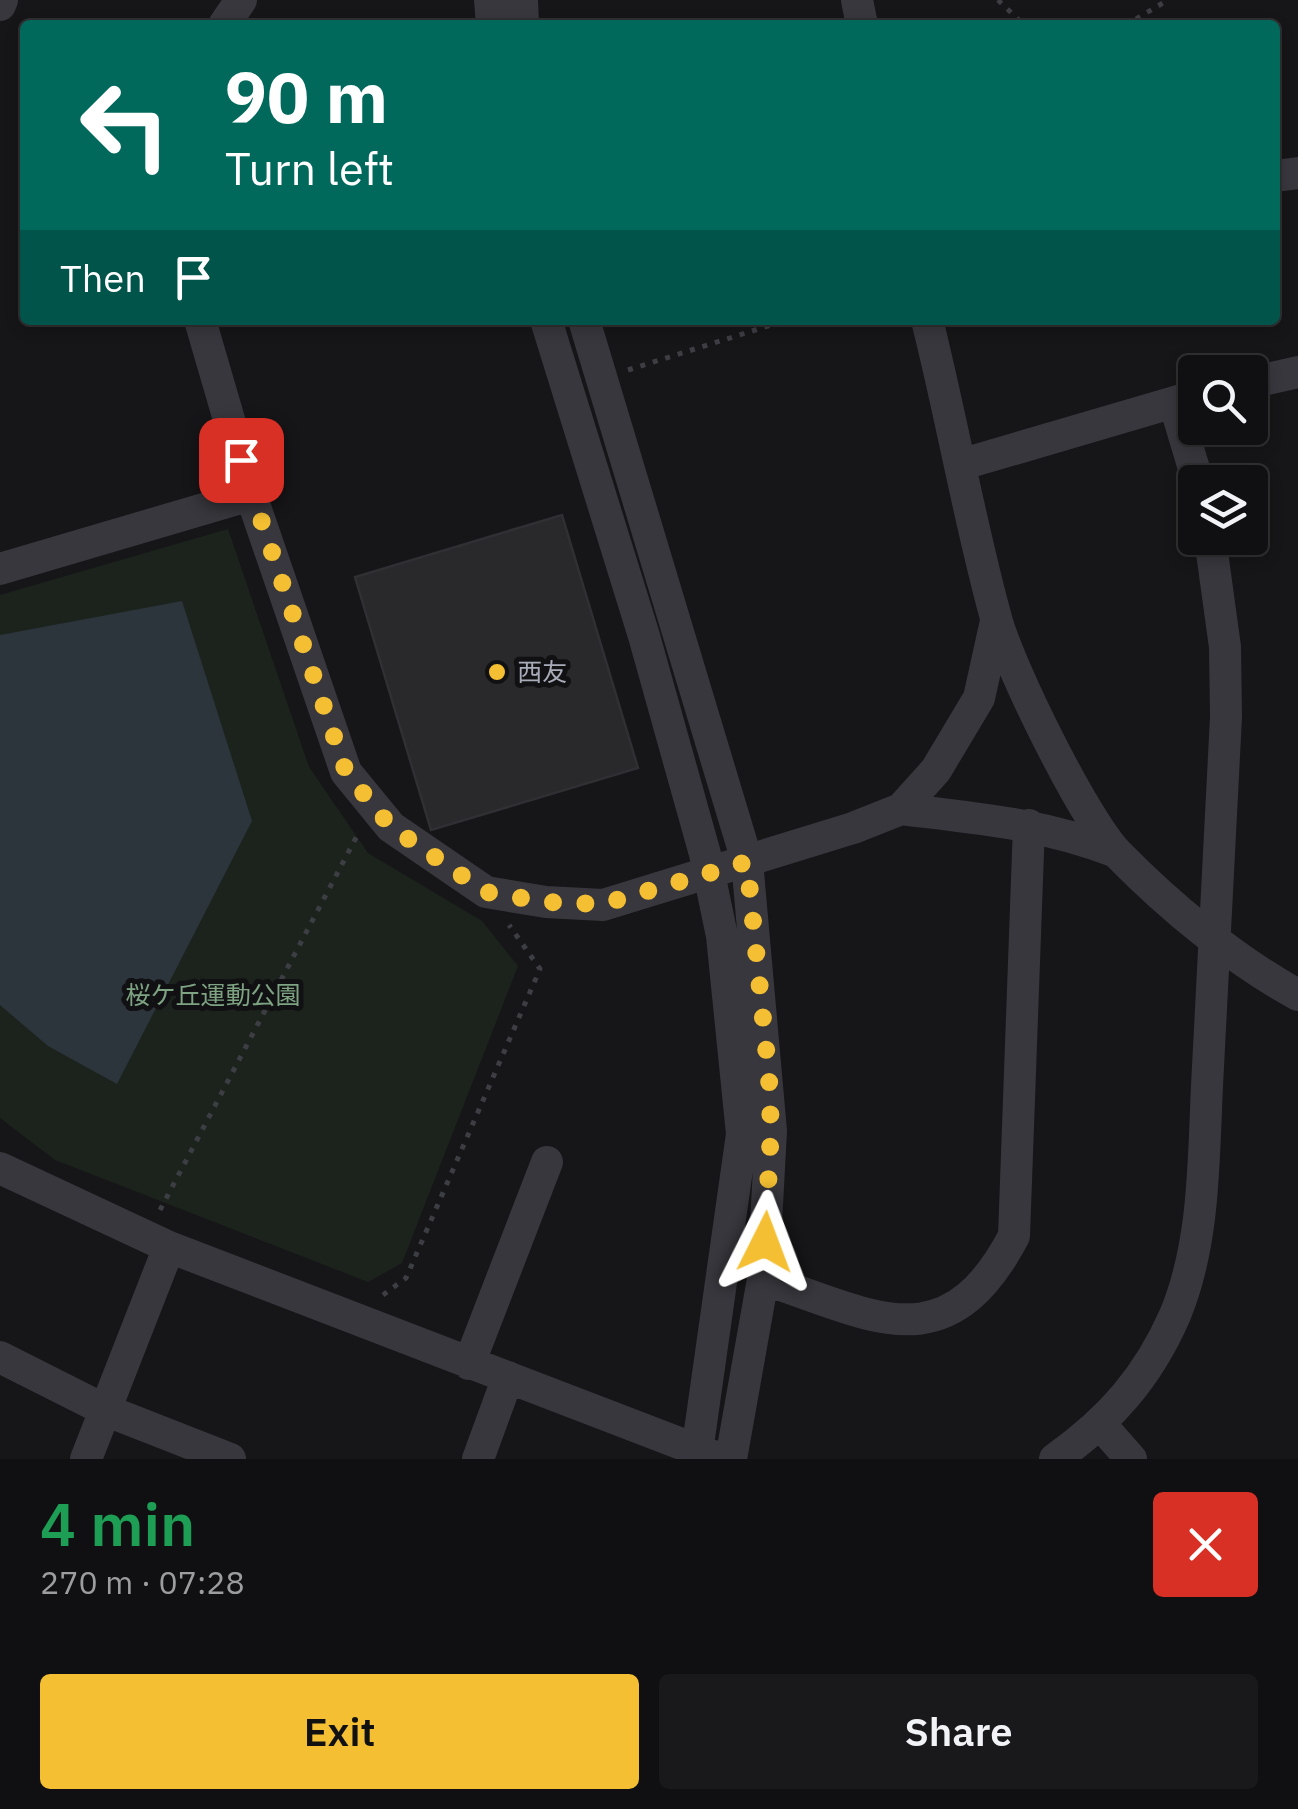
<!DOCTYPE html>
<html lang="en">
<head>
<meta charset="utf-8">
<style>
	body { margin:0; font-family:"IBM Plex Sans","Noto Sans JP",sans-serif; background:#19191b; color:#f1f3f6; height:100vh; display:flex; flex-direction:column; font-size:38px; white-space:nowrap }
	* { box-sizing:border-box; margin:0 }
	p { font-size:32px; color:#9c9d9f }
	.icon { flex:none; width:55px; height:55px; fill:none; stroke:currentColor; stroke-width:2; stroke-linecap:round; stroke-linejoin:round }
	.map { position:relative; height:1459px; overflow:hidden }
	.panel { display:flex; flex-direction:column; background:#101012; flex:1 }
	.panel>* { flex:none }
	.top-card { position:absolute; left:20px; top:20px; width:1260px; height:305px; border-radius:10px; box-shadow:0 5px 15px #0003,0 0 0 2px #303032; background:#00695c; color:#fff; overflow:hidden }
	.fabs { position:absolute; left:1178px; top:355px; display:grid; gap:20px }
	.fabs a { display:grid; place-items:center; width:90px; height:90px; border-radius:10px; background:#101012; box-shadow:0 5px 15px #0003,0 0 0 2px #303032; font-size:50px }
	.pin { position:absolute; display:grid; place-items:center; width:85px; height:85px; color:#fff; margin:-42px; border-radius:20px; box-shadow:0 5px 15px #0006 }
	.me { position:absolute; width:110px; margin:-55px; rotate:3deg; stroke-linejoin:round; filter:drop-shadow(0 0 8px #0008) }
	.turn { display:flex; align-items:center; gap:35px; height:210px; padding:0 40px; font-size:45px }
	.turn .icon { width:130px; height:130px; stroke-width:2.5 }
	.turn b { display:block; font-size:70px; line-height:85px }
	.then { display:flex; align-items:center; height:95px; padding:0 40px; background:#0003; gap:20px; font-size:38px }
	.round { display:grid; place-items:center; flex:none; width:105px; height:105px; border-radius:10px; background:#19191b }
	.overview { display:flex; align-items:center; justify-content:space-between; height:170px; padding:0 40px }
	h1 { font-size:60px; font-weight:600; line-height:75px; color:#1e9e55 }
	.primary-button { display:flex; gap:20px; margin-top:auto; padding:20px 40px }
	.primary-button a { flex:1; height:115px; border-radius:10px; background:#f4bf32; color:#111; font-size:40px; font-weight:600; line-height:115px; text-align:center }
	.primary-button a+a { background:#19191b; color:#f1f3f6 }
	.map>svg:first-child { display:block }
	.green { fill:#1c231d }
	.water { fill:#2c343c }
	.building { fill:#29292c; stroke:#303034; stroke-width:2.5 }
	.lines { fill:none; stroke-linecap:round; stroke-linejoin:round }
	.path { stroke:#3d3e44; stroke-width:5; stroke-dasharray:5 8; stroke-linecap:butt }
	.street { stroke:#37373d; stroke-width:32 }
	.route { stroke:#f4bf32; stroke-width:18; stroke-dasharray:0 32.4 }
	.poi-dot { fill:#f4bf32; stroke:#111113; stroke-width:4 }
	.labels { text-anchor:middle; stroke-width:10; stroke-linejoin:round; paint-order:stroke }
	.poi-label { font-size:25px; fill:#a8abb8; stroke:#111113; text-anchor:start }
	.park-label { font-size:25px; fill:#7ea383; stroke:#111113 }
</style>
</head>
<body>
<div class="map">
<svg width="1298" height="1459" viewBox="0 0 1298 1459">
	<rect width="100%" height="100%" fill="#161618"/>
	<path class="green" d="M228,529L309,767L368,853L482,921L518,966L402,1263L368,1282L55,1160L0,1118V595Z"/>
	<path class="water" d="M182,601L252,821L117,1084L48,1046L0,1005V635Z"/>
	<path class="building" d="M562,515L638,768L431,830L355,577Z"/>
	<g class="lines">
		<path class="path" d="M998,0L1024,25
			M1111,25L1131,22L1168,0
			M628,370L787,320
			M160,1210L359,832
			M383,1295L406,1278L540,969L509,925"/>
		<path class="street" d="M490,0L492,25
			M522,0L523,25
			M857,0L862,25
			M0,5L2,0
			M224,25L241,0
			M1275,176L1298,173
			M200,320L251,495L346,772L391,827L486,892L546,902L603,905L853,828L901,809L936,770L979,698L996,621
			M546,320L644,636L705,854L722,936L742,1134L696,1459
			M584,320L747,861L771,1131L763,1279L731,1459
			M927,320C952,419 969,520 996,618C1009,667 1084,819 1118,854C1170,907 1234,960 1298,995
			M1250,383L1298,372
			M1174,402L1198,482
			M963,464L1195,396
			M0,569L251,495
			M901,809C975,818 1046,824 1116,852
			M0,1168L169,1247L718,1458
			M763,1279C873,1315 946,1365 1014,1236L1029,825
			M0,1357L105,1410L230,1459
			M469,1364L547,1162
			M1102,1426L1131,1459
			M86,1459L169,1247
			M478,1459L508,1377
			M1055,1459C1110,1420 1148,1377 1175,1315C1207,1238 1203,1150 1208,1067C1214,951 1220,834 1226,717L1225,647L1210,538"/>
	</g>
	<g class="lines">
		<path class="route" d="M241,460L346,772L391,827L486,892L546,902L603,904L747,862L769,1077L771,1131L765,1242"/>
	</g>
	<circle class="poi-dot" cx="497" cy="672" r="10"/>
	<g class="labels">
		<g class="poi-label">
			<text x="517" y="681">西友</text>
		</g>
		<g class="park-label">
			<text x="213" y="1004">桜ケ丘運動公園</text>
		</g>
	</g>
</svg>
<div class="fabs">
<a><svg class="icon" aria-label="search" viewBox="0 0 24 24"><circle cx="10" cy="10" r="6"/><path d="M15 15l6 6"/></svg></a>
<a><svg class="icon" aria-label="layers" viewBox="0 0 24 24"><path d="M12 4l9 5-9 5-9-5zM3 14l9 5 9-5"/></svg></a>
</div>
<div class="pin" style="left:241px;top:460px;background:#d93025"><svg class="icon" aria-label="arrive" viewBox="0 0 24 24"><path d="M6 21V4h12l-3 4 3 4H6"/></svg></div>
<svg class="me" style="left:765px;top:1242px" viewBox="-20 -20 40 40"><path d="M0-17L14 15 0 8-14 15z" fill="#f4bf32" stroke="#fff" stroke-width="4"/></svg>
<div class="top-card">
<div class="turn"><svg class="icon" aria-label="left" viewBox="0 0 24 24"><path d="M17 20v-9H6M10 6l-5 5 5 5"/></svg><div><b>90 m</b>Turn left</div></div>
<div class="then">Then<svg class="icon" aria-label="arrive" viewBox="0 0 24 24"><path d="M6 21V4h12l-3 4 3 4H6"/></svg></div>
</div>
</div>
<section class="panel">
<div class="overview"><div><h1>4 min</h1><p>270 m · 07:28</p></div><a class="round" style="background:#d93025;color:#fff"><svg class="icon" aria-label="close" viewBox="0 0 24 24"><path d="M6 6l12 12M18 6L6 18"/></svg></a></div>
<div class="primary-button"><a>Exit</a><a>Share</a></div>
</section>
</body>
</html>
